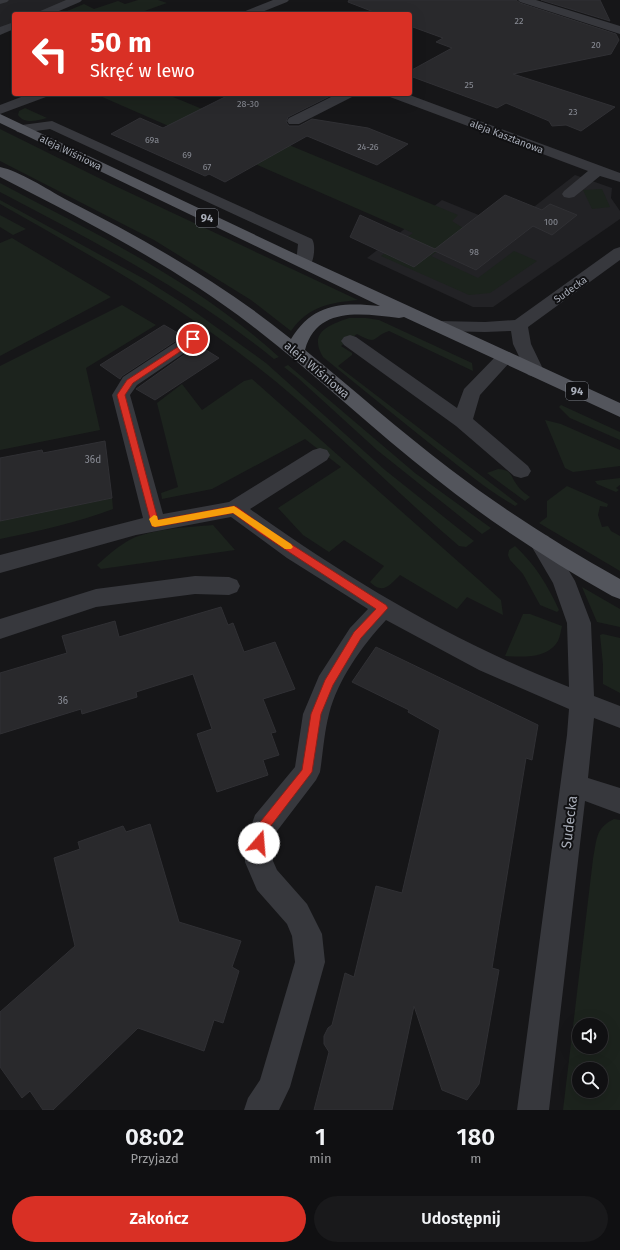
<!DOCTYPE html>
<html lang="pl">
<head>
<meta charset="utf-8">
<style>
	body { margin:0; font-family:"Fira Sans",sans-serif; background:#19191b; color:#f1f3f6; height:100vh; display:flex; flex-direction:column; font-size:15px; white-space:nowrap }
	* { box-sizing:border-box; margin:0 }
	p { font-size:13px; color:#9c9d9f }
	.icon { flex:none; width:22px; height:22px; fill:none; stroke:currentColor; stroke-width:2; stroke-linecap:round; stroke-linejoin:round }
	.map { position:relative; height:1110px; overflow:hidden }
	.details { display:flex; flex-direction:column; background:#101012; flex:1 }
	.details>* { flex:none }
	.guide { position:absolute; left:12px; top:12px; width:400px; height:84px; border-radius:4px; box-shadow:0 4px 16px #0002,0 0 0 1px #303032; background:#d93025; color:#fff; overflow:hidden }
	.controls { position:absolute; left:572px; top:1018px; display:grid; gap:8px }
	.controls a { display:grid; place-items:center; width:36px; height:36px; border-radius:50%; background:#101012; box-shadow:0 4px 16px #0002,0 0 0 1px #303032; font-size:20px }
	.pin { position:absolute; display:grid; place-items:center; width:34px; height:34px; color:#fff; margin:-17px; border:2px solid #fff; border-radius:50%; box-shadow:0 1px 4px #0007 }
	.me { position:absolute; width:44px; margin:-22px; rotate:18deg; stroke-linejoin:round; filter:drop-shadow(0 0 3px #0008) }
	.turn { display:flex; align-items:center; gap:14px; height:84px; padding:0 12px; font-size:18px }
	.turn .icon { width:52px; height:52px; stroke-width:2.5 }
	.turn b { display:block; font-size:28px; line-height:34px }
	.eta { display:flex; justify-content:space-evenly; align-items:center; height:68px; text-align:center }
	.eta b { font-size:24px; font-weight:600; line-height:28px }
	.action { display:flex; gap:8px; margin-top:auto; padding:8px 12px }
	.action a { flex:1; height:46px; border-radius:24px; background:#d93025; color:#fff; font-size:16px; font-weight:600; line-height:46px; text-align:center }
	.action a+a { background:#19191b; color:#f1f3f6 }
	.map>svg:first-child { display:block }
	.built { fill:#222225 }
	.green { fill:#1c231d; fill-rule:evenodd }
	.building { fill:#29292c; stroke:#303034 }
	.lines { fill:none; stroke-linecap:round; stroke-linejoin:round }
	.minor { fill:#37383d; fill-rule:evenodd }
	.major { fill:#53555c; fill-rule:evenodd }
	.route { fill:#d93025; stroke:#8d1f18 }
	.slow { fill:#f59e0b }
	.labels { text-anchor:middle; stroke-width:4; stroke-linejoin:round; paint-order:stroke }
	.far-number-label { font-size:9px; fill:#888b94 }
	.far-street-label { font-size:10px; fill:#a8adb8; stroke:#111113 }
	.number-label { font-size:10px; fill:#888b94 }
	.shield { fill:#111113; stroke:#7b7e86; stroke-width:1 }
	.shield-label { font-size:11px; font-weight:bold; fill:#a8adb8 }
	.street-label { font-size:12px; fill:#a8adb8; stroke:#111113 }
	.near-street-label { font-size:14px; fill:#a8adb8; stroke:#111113 }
</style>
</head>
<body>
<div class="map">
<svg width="620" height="1110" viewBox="0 0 620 1110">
	<rect width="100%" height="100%" fill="#161618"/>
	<path class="built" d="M0,0H82L47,14H14V27L0,33Z
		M575,175L612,188L611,198L620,211V219L493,307H473L367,258L442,200L508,227Z"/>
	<path class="green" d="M138,0H158L167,3L136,14H60L84,4L94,9L118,1L125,4Z
		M104,94H166L458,215L452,221L466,230L431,256L478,278L514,251L537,261L490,293L469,295L381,256L413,233L100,96Z
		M25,108L47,118C37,121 24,124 18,115L19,111Z
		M0,129L111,184L358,300C329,303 309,306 291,331L251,300L154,240L0,161Z
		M0,183C96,234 197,282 279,357L274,359C190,291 95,242 0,192Z
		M602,189L610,207L592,209L583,190Z
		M0,200L146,280L184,304L266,363L385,470L474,541L466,547L459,546C390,487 327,421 255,365C176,303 88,254 0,204Z
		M0,215L26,229L13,235L0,227Z
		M12,238L111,297L0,356V243Z
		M122,305L156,325L86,368L100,430L0,450V366Z
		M349,318H366L379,320L472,363L473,371L389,331C371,337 379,346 357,334L341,346L352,353V355L338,366L518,504L515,506C487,490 463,469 438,450C399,419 361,388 323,357C308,332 329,325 349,318Z
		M288,365L415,473L491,528L482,534L377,450L298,378L284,367Z
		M252,379L479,580L501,600L503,615L467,597L457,609L400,575C390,585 383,595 370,582L384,566L344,540L329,552L303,535L278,508L341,467L305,439L212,489L162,499L161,493L178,487L157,403L182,384L202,410L244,381Z
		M561,405L620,432V440L570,418L559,407Z
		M545,420L561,424L620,450V466L573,472L565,468Z
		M498,469C512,470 510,475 517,485C520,490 525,493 530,497L525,501L487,473Z
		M620,478V485L616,488L619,490L616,492L597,484L595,481Z
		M567,486L608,504L607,507L600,506L598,515L602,527L608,526L611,531L620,536V571L539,523L547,517V501Z
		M112,498L113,509C76,523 38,531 0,539V521Z
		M213,525L235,550L101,569L97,565C106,557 116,548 126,542C146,529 189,527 213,525Z
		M515,546C535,564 548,586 559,610L557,612L540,605L523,574L510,560L508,555L509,550Z
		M582,587L620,609V627L597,622Z
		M523,614H530L562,626C561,630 560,637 558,641C547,659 523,657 505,656Z
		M603,634L620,638V693L603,684V665L600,635Z
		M614,819L620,820V1110H563L593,859C597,840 595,828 614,819ZM579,1025H601V1047H579ZM579,1069H601V1091H579Z"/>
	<path class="building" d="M349,0H516L520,3L616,34L619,40L611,54L513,74L615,107L581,131L566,125L552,126L549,121L506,103L497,108L410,76V71L452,48L436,42L443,38L410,26V14H379L348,2Z
		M541,0H600L610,21Z
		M231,94H334L288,117L286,122L289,126H299L312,119L368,128L408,144L377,165L307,136L225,182L209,174L205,176L111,134L140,118L163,128Z
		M505,195L542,210L550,204L577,215L552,235L533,226L476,270L435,251L414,267L350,237L360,215L435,249Z
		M164,325L183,336L122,376L120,379L100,365Z
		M198,345L219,358L155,400L136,389Z
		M105,441L112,498L0,521V458L42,450L43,453Z
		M221,607L228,625L233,623L244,652L275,642L295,689L263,699L276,732L271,733L279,755L263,760L268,775L217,792L197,734L212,729L193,674L136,692L137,697L82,714L81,709L0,734V673L67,653L62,636L115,621L119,637Z
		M376,647L538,725L532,760L526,758L492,968L499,970L479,1084L467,1100L442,1090L414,1006L392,1110H314L329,1052L324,1044V1036L328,1028L332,1025L345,973L354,977L376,886L402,893L440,730L408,712L409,710L352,682Z
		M150,824L179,922L241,941L232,967L239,971L223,1023L214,1020L204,1051L138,1028L53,1110H43L30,1091L22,1098L0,1067V1012L75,946L54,858L80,849L78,842L123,826L126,832Z"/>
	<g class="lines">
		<path class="minor" d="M0,0H9L7,2L0,4Z
			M66,0H82L80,2L52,14H36L38,12Z
			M273,0H289L287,2L257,14H241L243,12Z
			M518,0H536L620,26V34L520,2Z
			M14,22V29L0,35V27Z
			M29,94H47L46,97L0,114V105Z
			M337,94H353L352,97L299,124H289L287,121L289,118Z
			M389,94H407L620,173V182L600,176L574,197L569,198L564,197L562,194L564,191L588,171L390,97Z
			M52,121L312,239C316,245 314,260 310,266L304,268L298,266L296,263L298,244L50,129L22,133L17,132L15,129L17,126L22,125Z
			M620,247V260L528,327L531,344L544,371L542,375L535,377L528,375L513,344L511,331L485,332L438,331L432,330L429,326L432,322L438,321L485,322L515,320L614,249Z
			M193,334L199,335L202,339L199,343L137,385L130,395L163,514L229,502L313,450L320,448L327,450L330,455L327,460L250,509C349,580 455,643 569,687L567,623L553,583L529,542L532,536L540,534L548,536L575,581L591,623L594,696L620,706V728L594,718L588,778L620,788V814L585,801L549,1110H517L567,735L569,709L479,670L386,620C362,646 338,679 329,714C324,733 323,753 320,772L316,780L277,831L273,843V861L277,870L307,904L322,934L325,962L290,1087L279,1110H244L248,1098L260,1080L295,962L292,936L287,924L257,890L245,862V843L255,815L295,767L303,714L319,676L350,628L368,609L287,558L231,517L136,535L0,573V555L143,518L112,395L123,377L187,335Z
			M350,335L356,337L457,408L464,389L499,353L505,351L511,353L514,357L511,361L480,395L473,419L528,466L531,471L528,476L521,478L514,476L456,426L344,345L341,341L344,337Z
			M195,576L229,577L237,580L240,586L237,592L229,595L195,594L96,607L0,639V619L96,589Z"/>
		<path class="major" d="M0,114L289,251L620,403V417L404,317L399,318C364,314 317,305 305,350C353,389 400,431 450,469C504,510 561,546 620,579V599L612,596C550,561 490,522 435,478C372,429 314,373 251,325C174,266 86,221 0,177V167C19,171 47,189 65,199C144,239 222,283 291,339C313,303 342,302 380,306L0,123Z"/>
	</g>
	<path class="route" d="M193,337L197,339L196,341L133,383L125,395L158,520L234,506L237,507L266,528L386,605L388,608L361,638L333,685L321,714L312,772L270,827L263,847L259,849L255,847L253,843L261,821L302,770L311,714L325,680L354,632L376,609L260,533L233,513L155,527L152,526L117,395L127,380Z"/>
	<path class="slow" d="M234,506L291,544L293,547L291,549H285L233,513L155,527L152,526L149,519L154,515L157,516L158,520Z"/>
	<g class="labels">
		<g class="far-number-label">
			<text x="519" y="24">22</text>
			<text x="596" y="48">20</text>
			<text x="469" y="88">25</text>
			<text x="248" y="107">28-30</text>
			<text x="573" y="115">23</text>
			<text x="152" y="143">69a</text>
			<text x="368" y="150">24-26</text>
			<text x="187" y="158">69</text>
			<text x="207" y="170">67</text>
			<text x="551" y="225">100</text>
			<text x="474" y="255">98</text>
		</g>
		<g class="far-street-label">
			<text transform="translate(507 136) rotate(21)" y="4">aleja Kasztanowa</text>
			<text transform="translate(71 152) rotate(26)" y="4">aleja Wiśniowa</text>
			<text transform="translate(570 289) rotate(-36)" y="4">Sudecka</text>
		</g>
		<g class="number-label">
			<text x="93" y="463">36d</text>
			<text x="63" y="704">36</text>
		</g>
		<g class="shield">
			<rect x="196" y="209" width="22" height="18" rx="3"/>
			<rect x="566" y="382" width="22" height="18" rx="3"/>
		</g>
		<g class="shield-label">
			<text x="207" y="222">94</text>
			<text x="577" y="395">94</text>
		</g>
		<g class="street-label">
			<text transform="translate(317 370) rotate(40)" y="4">aleja Wiśniowa</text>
		</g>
		<g class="near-street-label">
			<text transform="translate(569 822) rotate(-83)" y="5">Sudecka</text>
		</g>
	</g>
</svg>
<div class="controls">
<a><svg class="icon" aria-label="sound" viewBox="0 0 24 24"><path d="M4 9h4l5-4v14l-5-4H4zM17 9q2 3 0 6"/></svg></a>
<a><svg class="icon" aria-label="search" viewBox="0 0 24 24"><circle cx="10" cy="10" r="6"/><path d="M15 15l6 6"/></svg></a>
</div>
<div class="pin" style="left:193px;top:339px;background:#d93025"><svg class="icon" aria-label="arrive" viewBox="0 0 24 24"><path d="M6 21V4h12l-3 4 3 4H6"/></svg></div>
<svg class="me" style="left:259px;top:843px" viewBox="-20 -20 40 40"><circle r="19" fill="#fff"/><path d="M0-13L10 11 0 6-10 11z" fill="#d93025"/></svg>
<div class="guide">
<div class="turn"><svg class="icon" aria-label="left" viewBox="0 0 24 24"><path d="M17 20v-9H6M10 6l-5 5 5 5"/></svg><div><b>50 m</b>Skręć w lewo</div></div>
</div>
</div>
<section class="details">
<div class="eta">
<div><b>08:02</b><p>Przyjazd</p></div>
<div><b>1</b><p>min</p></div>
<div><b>180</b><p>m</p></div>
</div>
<div class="action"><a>Zakończ</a><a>Udostępnij</a></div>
</section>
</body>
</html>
